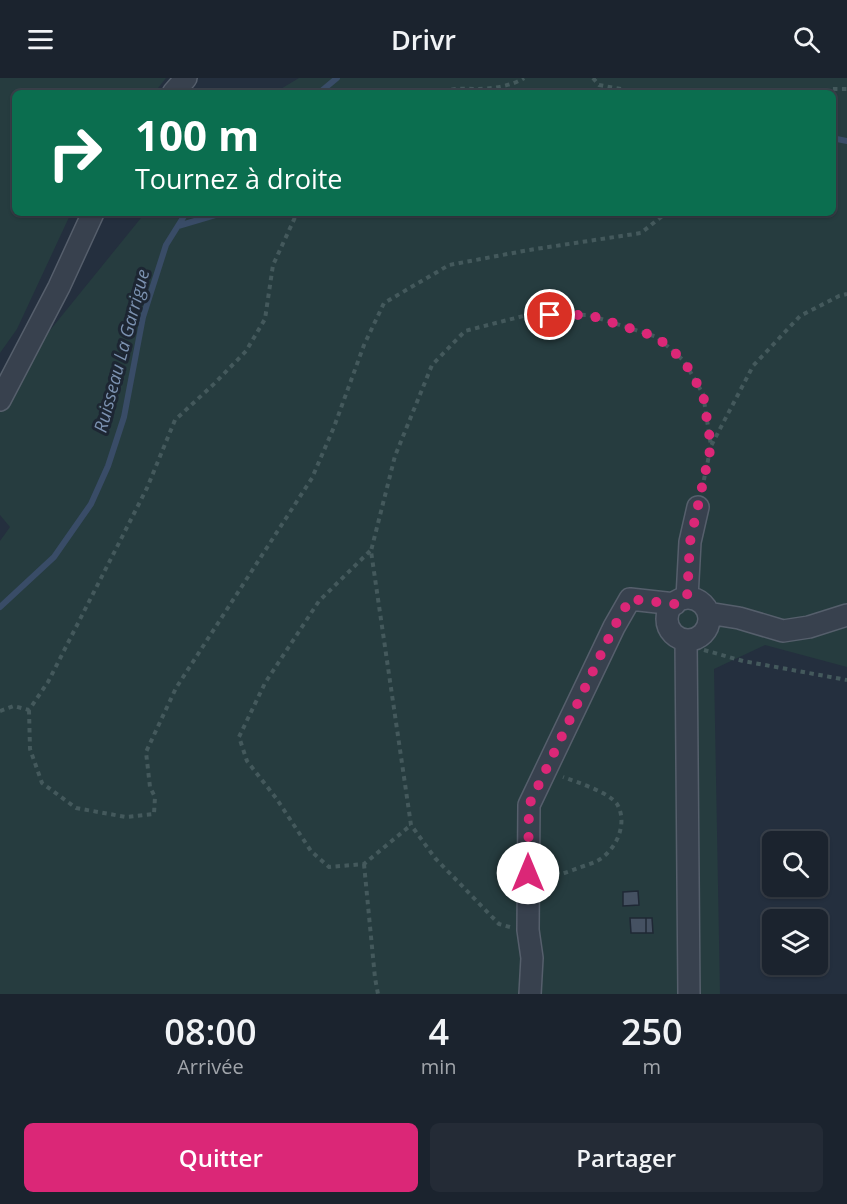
<!DOCTYPE html>
<html lang="fr">
<head>
<meta charset="utf-8">
<style>
	body { margin:0; font-family:"Open Sans",sans-serif; background:#242b36; color:#f1f3f6; height:100vh; display:flex; flex-direction:column; font-size:22px; white-space:nowrap }
	* { box-sizing:border-box; margin:0 }
	p { font-size:20px; color:#a0a4aa }
	.icon { flex:none; width:33px; height:33px; fill:none; stroke:currentColor; stroke-width:2; stroke-linecap:round; stroke-linejoin:round }
	.map { position:relative; height:916px; overflow:hidden }
	.drawer { display:flex; flex-direction:column; background:#1b232e; flex:1 }
	.drawer>* { flex:none }
	.hud { position:absolute; left:12px; top:12px; width:824px; height:126px; border-radius:9px; box-shadow:0 2px 4px #0004,0 0 0 2px #39404a; background:#0b6e4f; color:#fff; overflow:hidden }
	.tools { position:absolute; left:762px; top:753px; display:grid; gap:12px }
	.tools a { display:grid; place-items:center; width:66px; height:66px; border-radius:9px; background:#1b232e; box-shadow:0 2px 4px #0004,0 0 0 2px #39404a; font-size:30px }
	.pin { position:absolute; display:grid; place-items:center; width:51px; height:51px; color:#fff; margin:-26px; border:3px solid #fff; border-radius:50%; box-shadow:0 2px 6px #0007 }
	.me { position:absolute; width:66px; margin:-33px; rotate:0deg; stroke-linejoin:round; filter:drop-shadow(0 0 4px #0008) }
	.turn { display:flex; align-items:center; gap:21px; height:126px; padding:0 24px; font-size:27px }
	.turn .icon { width:78px; height:78px; stroke-width:2.5 }
	.turn b { display:block; font-size:42px; line-height:51px }
	.eta { display:flex; justify-content:space-evenly; align-items:center; height:102px; text-align:center }
	.eta b { font-size:36px; font-weight:600; line-height:42px }
	.button { display:flex; gap:12px; margin-top:auto; padding:12px 24px }
	.button a { flex:1; height:69px; border-radius:9px; background:#db2777; color:#fff; font-size:24px; font-weight:600; line-height:69px; text-align:center }
	.button a+a { background:#242b36; color:#f1f3f6 }
	header { display:flex; justify-content:space-between; align-items:center; height:78px; padding:0 24px; background:#1b232e; font-size:27px; font-weight:600 }
	.map>svg:first-child { display:block }
	.green { fill:#263c3f }
	.lines { fill:none; stroke-linecap:round; stroke-linejoin:round }
	.stream { stroke:#394c67; stroke-width:6 }
	.building { fill:#455162; stroke:#1f2835; stroke-width:1.5 }
	.minor-casing { stroke:#565f6c; stroke-width:24 }
	.path { stroke:#44595c; stroke-width:4; stroke-dasharray:4.5 4.5; stroke-linecap:butt }
	.minor { stroke:#38414e; stroke-width:21 }
	.route { stroke:#db2777; stroke-width:10; stroke-dasharray:0 18 }
	.labels { text-anchor:middle; stroke-width:6; stroke-linejoin:round; paint-order:stroke }
	.water-label { font-size:18px; font-style:italic; fill:#7c92b1; stroke:#1d2633 }
</style>
</head>
<body>
<header><svg class="icon" aria-label="menu" viewBox="0 0 24 24"><path d="M4 6h16M4 12h16M4 18h16"/></svg>Drivr<svg class="icon" aria-label="search" viewBox="0 0 24 24"><circle cx="10" cy="10" r="6"/><path d="M15 15l6 6"/></svg></header>
<div class="map">
<svg width="847" height="916" viewBox="0 0 847 916">
	<rect width="100%" height="100%" fill="#242f3e"/>
	<path class="green" d="M0,0H166L154,15H15V135H71L17,251L0,275Z
		M299,0H847V589L765,567L714,591L720,916H0V463L10,449L0,437V314L145,135H832V15H274Z"/>
	<g class="lines">
		<path class="stream" d="M319,15L337,0
			M832,60L847,63
			M178,148L222,135
			M0,529L54,479L91,426L108,388L124,339L143,239L166,167L186,135"/>
	</g>
	<path class="building" d="M638,813L639,827L623,828V814Z
		M630,840H646V855H631Z
		M646,840H652L653,855H646Z"/>
	<g class="lines">
		<defs>
			<path id="minor" d="M173,15L186,0
				M0,322L59,209L93,135
				M687,520L690,464L698,429
				M667 541a21 21 0 1 1 42 0a21 21 0 1 1-42 0Z
				M708,535L739,540L783,553L809,549L847,537
				M686,562L689,916
				M530,916L532,880L528,852L529,727L614,549L630,521L675,526"/>
		</defs>
		<use href="#minor" class="minor-casing"/>
		<path class="path" d="M593,0L599,7L642,15
			M443,15C454,9 464,11 477,11C491,11 512,8 524,0
			M825,15L832,11H847
			M702,411L711,368L753,288L800,238L839,218L847,216
			M370,473L319,523L265,605L239,659L247,683L276,720L311,773L329,789L364,786L411,747
			M704,572L743,583L847,602
			M29,632L30,671L42,705L76,730L126,739L154,736L155,719L150,709L146,674L176,610L312,400L334,349L364,267L384,225L449,187L529,172L641,155L666,135
			M0,633L14,628L29,632L48,604L147,410L175,342L215,305L246,273L265,241L273,187L297,135
			M364,786L375,900L378,916
			M546,797C556,799 564,795 573,792C580,789 588,787 595,784C615,775 629,746 617,726C609,714 576,704 563,699
			M510,849L499,846L435,780L411,747L371,473L395,378L432,287L465,253L531,236L589,237L657,259L684,283L703,316L711,368"/>
		<use href="#minor" class="minor"/>
	</g>
	<g class="lines">
		<path class="route" d="M528,795L529,727L614,549L630,521L675,526L687,520L690,464L711,368L703,316L684,283L657,259L589,237H550"/>
	</g>
	<g class="labels">
		<g class="water-label">
			<text transform="translate(122 273) rotate(-75)" y="6">Ruisseau La Garrigue</text>
		</g>
	</g>
</svg>
<div class="tools">
<a><svg class="icon" aria-label="search" viewBox="0 0 24 24"><circle cx="10" cy="10" r="6"/><path d="M15 15l6 6"/></svg></a>
<a><svg class="icon" aria-label="layers" viewBox="0 0 24 24"><path d="M12 4l9 5-9 5-9-5zM3 14l9 5 9-5"/></svg></a>
</div>
<div class="pin" style="left:550px;top:237px;background:#d93025"><svg class="icon" aria-label="arrive" viewBox="0 0 24 24"><path d="M6 21V4h12l-3 4 3 4H6"/></svg></div>
<svg class="me" style="left:528px;top:795px" viewBox="-20 -20 40 40"><circle r="19" fill="#fff"/><path d="M0-13L10 11 0 6-10 11z" fill="#db2777"/></svg>
<div class="hud">
<div class="turn"><svg class="icon" aria-label="right" viewBox="0 0 24 24"><path d="M7 20v-9h11M14 6l5 5-5 5"/></svg><div><b>100 m</b>Tournez à droite</div></div>
</div>
</div>
<section class="drawer">
<div class="eta">
<div><b>08:00</b><p>Arrivée</p></div>
<div><b>4</b><p>min</p></div>
<div><b>250</b><p>m</p></div>
</div>
<div class="button"><a>Quitter</a><a>Partager</a></div>
</section>
</body>
</html>
